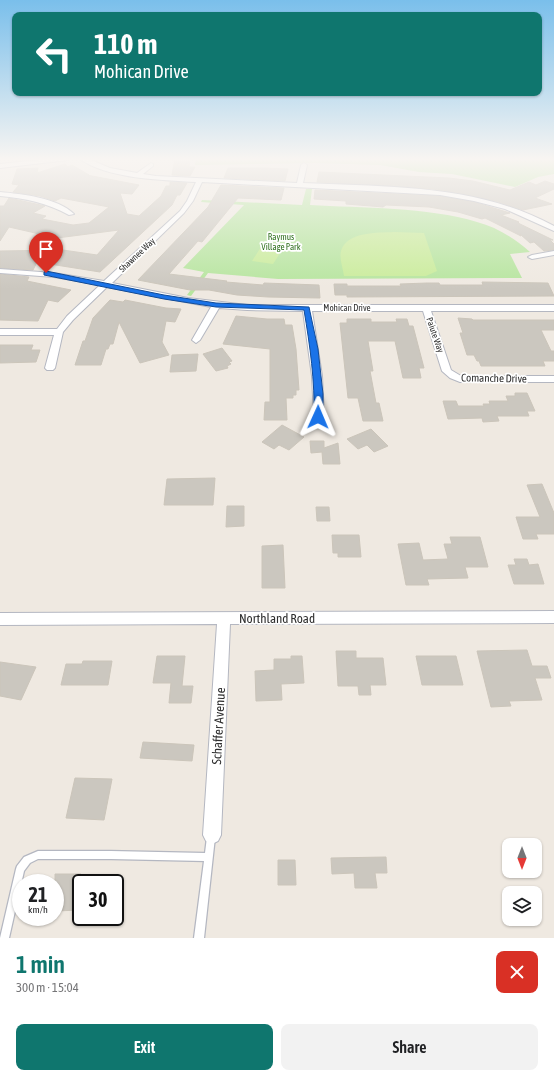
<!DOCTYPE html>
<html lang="en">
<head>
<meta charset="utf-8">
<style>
	body { margin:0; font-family:"Asap Condensed",sans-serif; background:#f2f2f2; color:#202124; height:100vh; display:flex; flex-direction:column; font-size:15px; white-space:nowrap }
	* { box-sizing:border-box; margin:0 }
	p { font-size:13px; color:#757577 }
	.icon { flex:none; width:22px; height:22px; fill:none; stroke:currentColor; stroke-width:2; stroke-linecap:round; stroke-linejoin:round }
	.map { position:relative; height:938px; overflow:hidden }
	.details { display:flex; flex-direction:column; background:#fff; flex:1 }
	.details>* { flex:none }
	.top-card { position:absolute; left:12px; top:12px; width:530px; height:84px; border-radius:8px; box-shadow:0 1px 3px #0004; background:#0f766e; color:#fff; overflow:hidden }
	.needle { width:26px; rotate:180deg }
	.fabs { position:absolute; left:502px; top:838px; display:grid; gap:8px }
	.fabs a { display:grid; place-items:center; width:40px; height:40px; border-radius:8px; background:#fff; box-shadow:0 1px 3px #0004; font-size:20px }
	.speed { position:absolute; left:12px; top:874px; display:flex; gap:8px; font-size:20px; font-weight:700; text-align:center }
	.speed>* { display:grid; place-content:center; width:52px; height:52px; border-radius:50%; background:#fff; box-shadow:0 1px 3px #0004; line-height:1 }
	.speed small { font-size:10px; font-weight:400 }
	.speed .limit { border:2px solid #111; border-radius:6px; background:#fff; color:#111 }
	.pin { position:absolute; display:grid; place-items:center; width:34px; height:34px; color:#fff; margin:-41px -17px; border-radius:50% 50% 50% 0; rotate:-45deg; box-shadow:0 0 4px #0007 }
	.pin .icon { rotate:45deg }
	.me { position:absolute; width:44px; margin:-22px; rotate:1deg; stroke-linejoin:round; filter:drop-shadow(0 0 3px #0008) }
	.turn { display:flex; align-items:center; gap:14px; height:84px; padding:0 16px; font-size:18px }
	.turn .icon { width:52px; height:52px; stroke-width:2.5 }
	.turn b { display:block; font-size:28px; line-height:34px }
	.round { display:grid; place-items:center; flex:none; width:42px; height:42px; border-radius:8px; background:#f2f2f2 }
	.overview { display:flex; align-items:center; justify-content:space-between; height:68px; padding:0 16px }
	h1 { font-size:24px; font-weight:600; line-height:30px; color:#0f766e }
	.button { display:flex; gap:8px; margin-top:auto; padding:8px 16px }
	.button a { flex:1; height:46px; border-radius:8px; background:#0f766e; color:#fff; font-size:16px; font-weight:600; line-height:46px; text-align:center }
	.button a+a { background:#f2f2f2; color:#202124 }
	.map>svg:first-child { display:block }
	.green { fill:#b6e59e }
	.pitch { fill:#c9ec9a }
	.building { fill:#cbc7bf; stroke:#cbc5ba }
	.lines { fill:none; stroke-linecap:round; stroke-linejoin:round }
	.lane-casing { stroke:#b4b7c1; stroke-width:2.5 }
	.street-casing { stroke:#b4b7c1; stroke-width:2 }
	.lane { fill:#fff; fill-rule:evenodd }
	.street { fill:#fff; fill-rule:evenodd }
	.route { fill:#1a73e8; stroke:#114b97 }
	.labels { text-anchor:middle; stroke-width:3.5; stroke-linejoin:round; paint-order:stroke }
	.far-park-label { font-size:9px; fill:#2c6e1b; stroke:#fff }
	.far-street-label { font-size:9px; fill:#2e2e2e; stroke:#fff }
	.street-label { font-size:11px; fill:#2e2e2e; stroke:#fff }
	.near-street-label { font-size:13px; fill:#2e2e2e; stroke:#fff }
</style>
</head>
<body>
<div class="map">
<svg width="554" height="938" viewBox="0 0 554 938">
	<rect width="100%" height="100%" fill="#efe9e1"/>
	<path class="green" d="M196,158H554V174L538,177L515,187L452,174L419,172L380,165L314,163L195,165Z
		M306,189H312L310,205C361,208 428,207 477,222C497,227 515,239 530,252L510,254L522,278L278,279L208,273L191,296L187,295L204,272L183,268L244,205L201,202L202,200L302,205Z"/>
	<path class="pitch" d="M394,232L424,233L437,271L426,276H344C343,268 339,258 341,251C347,231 378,233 394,232Z
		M263,244L284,247L273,264L252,261Z"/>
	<path class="building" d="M175,158H190L189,167H195L190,176L172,175Z
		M65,164L68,167L72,165L89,175H87L139,185L132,194L120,193L127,214L139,216L161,196L166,186H170V182L187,183L180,195H177L172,205L100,272L37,262L33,270L0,268V251L63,250L97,255L119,230L57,238L9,227L0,241V206H4L9,198L45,206L33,213L46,216L42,219L73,225L89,223L109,207L61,198L55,201L40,196L13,192L19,185L12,184L17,169L38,168L37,173Z
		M228,168H265L288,169L285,181L224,178Z
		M319,172L449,178L473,181L510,190L529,182L536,185L545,181L554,184V189L535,198L552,204L523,210L495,201L463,194L432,189L317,182Z
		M221,185L284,188L281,200L238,198L202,242L198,241L169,274L227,281L226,282L263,285L264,283L319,285L320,298L268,297L237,295L209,290H190L138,280L208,207Z
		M315,190L440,196L474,202L510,213L501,215L519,222L518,223L553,240H550L554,244V250L544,251L534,242L530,243L520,234L521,236L485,218L482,219L458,212L429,207L386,205L383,207L371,206L346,204V201L314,199Z
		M0,274L29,277L27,281L71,290L58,302L48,300L38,321L0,320Z
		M482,282L548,283L554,296L347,297V295H335L334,284H347V286H401L400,284L427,283H439L440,285H483Z
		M110,300L123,302L125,300L166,308L181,309L175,322L166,321L162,342L169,355L140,363L119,322L113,344H110L108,349H106L101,365H75L83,341H85L93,318Z
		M236,316L267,319H284L285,325H292L296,349L299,390H296V395H293V398H286L287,420H264L265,402H270V349L223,344Z
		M458,318L472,319L473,320H554V330H541L551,351H554V361H543L545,366H481L479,361H477L474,355H467L460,333H463Z
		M347,319H371V322H397L396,319H407L409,326H413L424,368H419L421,378H403L395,341H368L373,371H370L376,403H379L383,421H363L358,398H348L340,323H347Z
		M0,345H33L31,350H40L36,362L0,363Z
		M222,348L232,361L229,362L231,364L227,366L228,368L216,371L203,354Z
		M198,354L196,371L170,372L172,355Z
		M515,393H527L535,411H527L529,416H497L499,421L483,422L482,418L448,419L443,401H456L458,406H484L483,404H490L489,401H508L506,396H515Z
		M282,425L304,437L289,450L279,445L274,449L262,442Z
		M371,429L388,446L374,452L367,445L358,449L347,439Z
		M310,441H324V448L338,443L340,464H323L322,452L311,453Z
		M215,478L213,505H164L167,479Z
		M542,484L554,513V534H536L538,539H523L516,517H540L527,485Z
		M227,506H244V526L226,527Z
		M316,507H329L330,521H317Z
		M332,535H359L361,557H338V553H333Z
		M450,537H480L488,567H465L468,578L427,579L429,585H406L398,544L419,543L423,560L448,559L444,544H452Z
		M283,545L285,588H262V546Z
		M514,559H527L529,565L538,564L544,584H514L508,565H516Z
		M527,650L532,666H547L551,678H535L542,700L509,701L511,706L491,707L477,651Z
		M336,651H356V658H383L386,685H370L371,695H359L358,686H338Z
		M157,656H185L182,686H193L191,703H169L171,683H153Z
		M291,656H302L304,683L281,684L282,700L256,701L255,671L274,670V659H291Z
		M416,656H456L463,685H422Z
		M83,661H112L108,685H61L66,664H82Z
		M0,662L36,667L21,700L0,696Z
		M143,742L194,745L192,761L140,758Z
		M75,778L112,779L104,820L66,818Z
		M386,857L387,873H375L377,888H355L354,873L332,874L331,858Z
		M278,860H295L296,885H278Z
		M55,874H81V910L55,911Z"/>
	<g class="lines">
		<defs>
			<path id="lane" d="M211,833L214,834L215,837L204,938H194L204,861L111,859H38L30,863L24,871L9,938H0L16,869L17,866L24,857L38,851H111L205,853L207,837L208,834Z"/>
			<path id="street" d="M57,158H71L68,160L0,168V164Z
				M79,158H86L110,168L137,173L151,163L153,164V166L143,174L156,176L297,183L301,165L304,163L307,165L303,183C388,187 477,184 554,226V231L505,209L474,201L440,195L202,182L193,201L184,213L112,283L188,298L247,305H554V311H431L451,370L461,376H554V382H460L450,378L442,371L423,311H312L322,376L324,417L319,420L314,417L312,376L303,311L247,310L219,308L200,340L196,343L192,340L211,307L107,287L73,320L63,332L55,368L53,370H47L45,368L54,335H0V329H57L67,316L100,285L54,277L0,273V269L54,273L104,281L180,211L187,201L196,182C163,180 105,179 79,158Z
				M0,192C22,194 58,198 74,214L69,215C47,203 25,198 0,196Z
				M554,251V255L532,259L528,257L532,255Z
				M554,611V623L230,624L221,835L218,841L212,844L206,841L203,835L217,624L0,625V613Z"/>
		</defs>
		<use href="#lane" class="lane-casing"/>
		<use href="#street" class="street-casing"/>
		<use href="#lane" class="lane"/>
		<use href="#street" class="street"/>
	</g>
	<linearGradient id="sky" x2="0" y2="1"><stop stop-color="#7abfeb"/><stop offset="0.55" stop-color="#f8f5f2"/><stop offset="1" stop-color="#f8f5f2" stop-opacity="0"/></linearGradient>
	<rect width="554" height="289" fill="url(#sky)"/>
	<path class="route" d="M46,271L164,295L216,303L309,307L318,349L323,394V417L318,420L314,417C315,381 310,346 304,310L216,307L164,299L44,275V272Z"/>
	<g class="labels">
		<g class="far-park-label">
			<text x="281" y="240">Raymus<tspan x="281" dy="10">Village Park</tspan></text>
		</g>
		<g class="far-street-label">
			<text transform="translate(137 255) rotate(-43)" y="3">Shawnee Way</text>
			<text x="347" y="311">Mohican Drive</text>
			<text transform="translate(435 335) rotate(71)" y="3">Paiute Way</text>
		</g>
		<g class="street-label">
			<text transform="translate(494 378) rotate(1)" y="4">Comanche Drive</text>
		</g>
		<g class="near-street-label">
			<text x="277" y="623">Northland Road</text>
			<text transform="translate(218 726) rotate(-87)" y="5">Schaffer Avenue</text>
		</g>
	</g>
</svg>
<div class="fabs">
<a><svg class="needle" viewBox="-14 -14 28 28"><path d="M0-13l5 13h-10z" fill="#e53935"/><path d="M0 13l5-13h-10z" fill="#757577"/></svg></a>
<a><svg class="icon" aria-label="layers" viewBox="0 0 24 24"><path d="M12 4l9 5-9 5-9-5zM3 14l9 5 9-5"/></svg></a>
</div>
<div class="speed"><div>21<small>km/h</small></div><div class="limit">30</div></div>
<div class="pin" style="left:46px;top:273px;background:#d93025"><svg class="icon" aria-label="arrive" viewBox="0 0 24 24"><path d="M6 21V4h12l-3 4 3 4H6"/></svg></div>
<svg class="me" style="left:318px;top:417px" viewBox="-20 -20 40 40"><path d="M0-17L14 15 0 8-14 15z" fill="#1a73e8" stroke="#fff" stroke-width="4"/></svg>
<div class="top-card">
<div class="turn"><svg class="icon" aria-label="left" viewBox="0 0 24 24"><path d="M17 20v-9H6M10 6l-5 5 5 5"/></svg><div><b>110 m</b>Mohican Drive</div></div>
</div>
</div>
<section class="details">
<div class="overview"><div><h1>1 min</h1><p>300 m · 15:04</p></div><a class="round" style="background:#d93025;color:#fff"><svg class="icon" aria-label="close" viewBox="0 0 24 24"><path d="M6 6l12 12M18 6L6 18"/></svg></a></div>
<div class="button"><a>Exit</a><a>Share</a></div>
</section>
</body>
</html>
